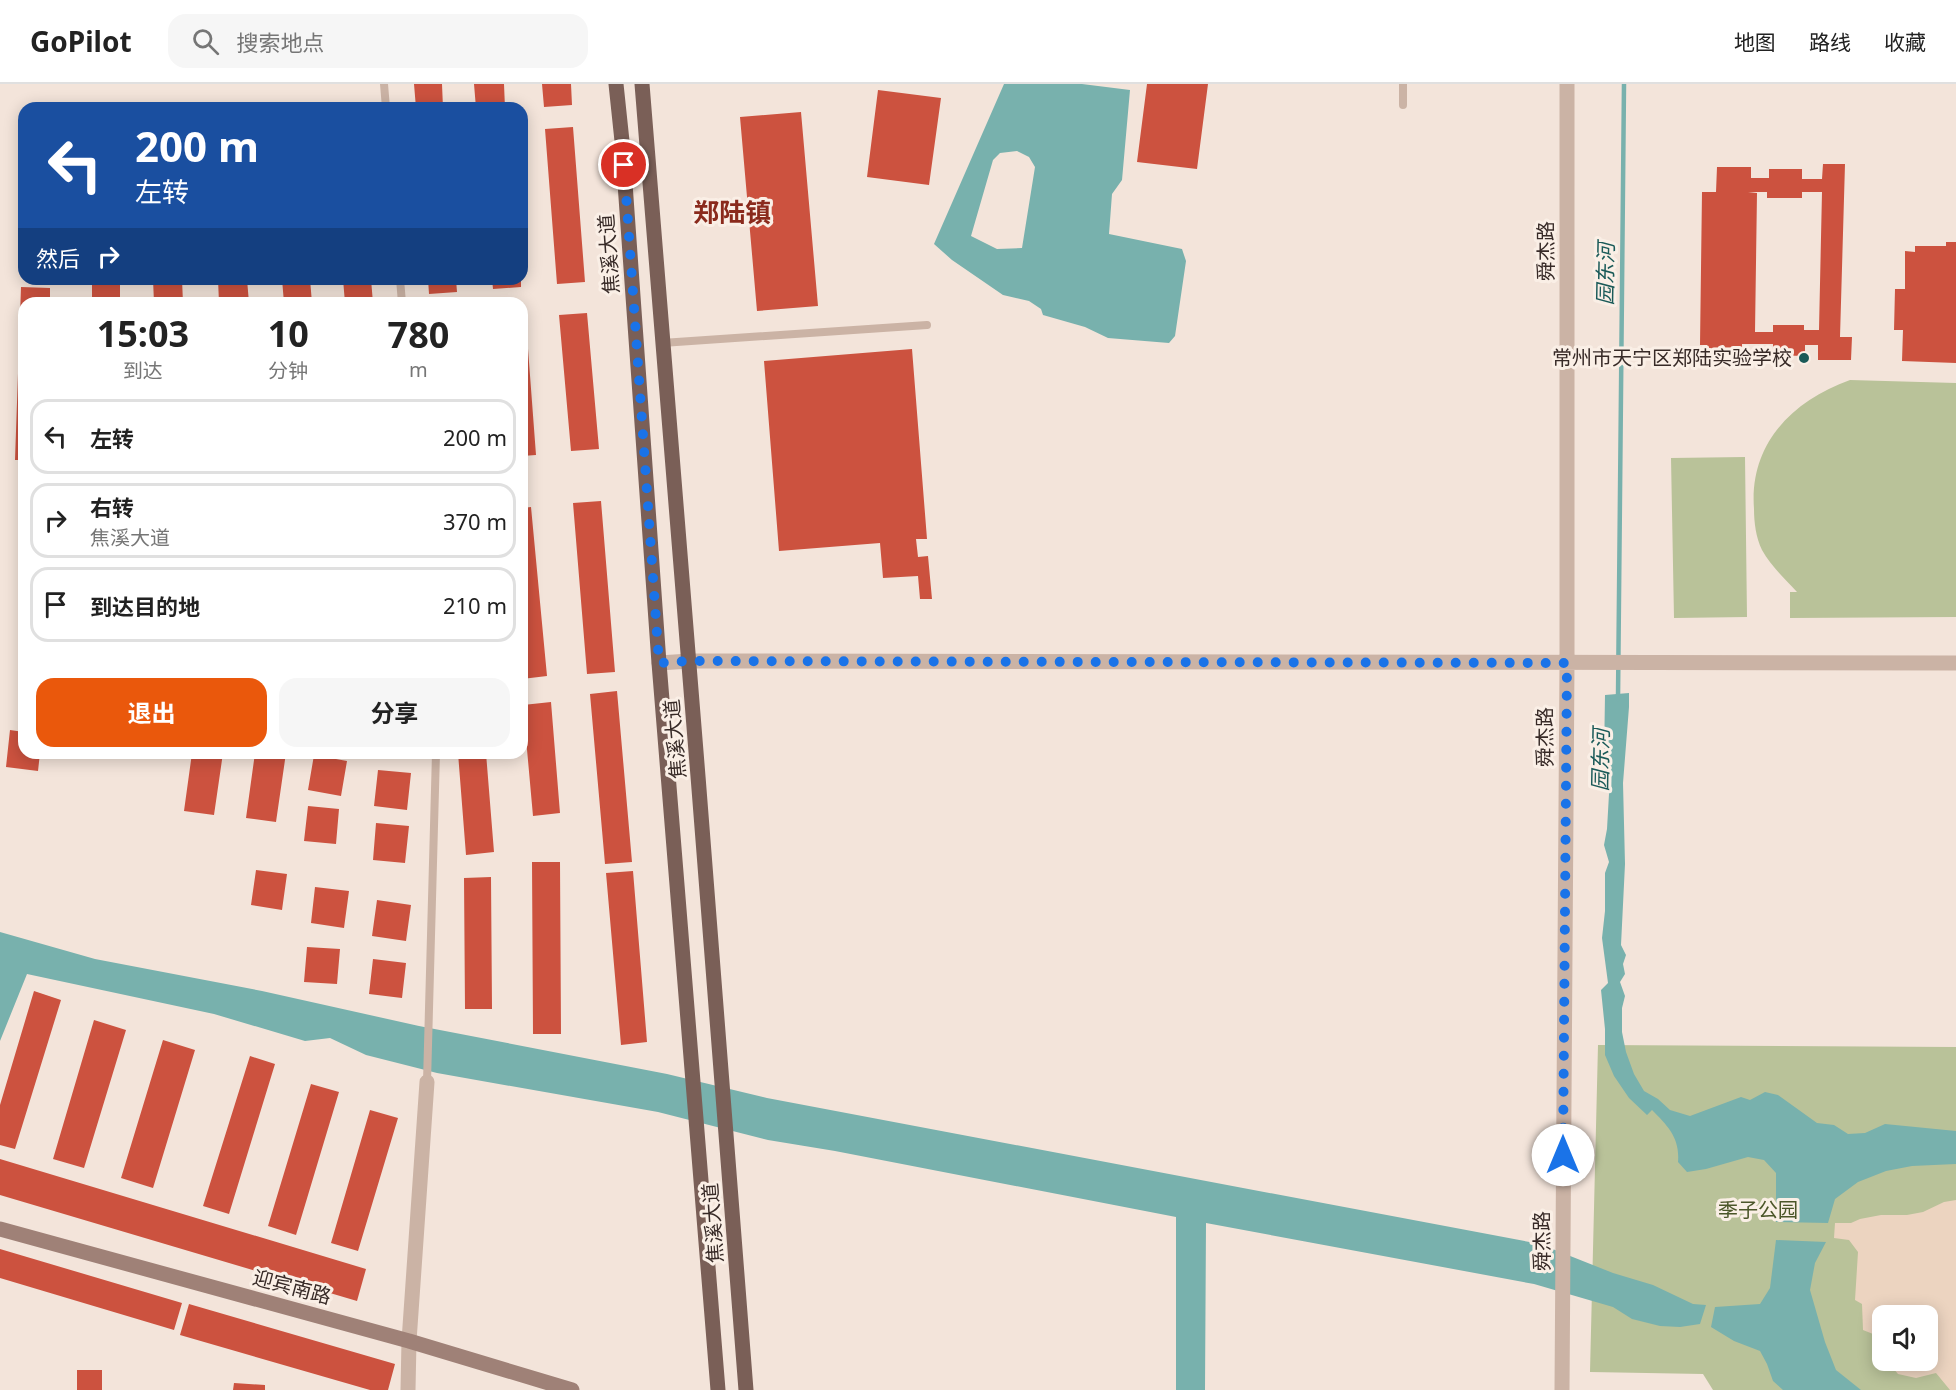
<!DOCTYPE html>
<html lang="zh">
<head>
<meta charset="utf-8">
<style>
	body { margin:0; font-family:"Noto Sans","Noto Sans SC",sans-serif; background:#f6f6f6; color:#222; height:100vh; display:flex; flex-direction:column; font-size:22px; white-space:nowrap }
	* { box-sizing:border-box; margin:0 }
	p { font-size:20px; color:#767676 }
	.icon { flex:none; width:33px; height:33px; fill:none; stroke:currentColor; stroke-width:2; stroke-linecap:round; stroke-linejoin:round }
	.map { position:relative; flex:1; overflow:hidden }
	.drawer { position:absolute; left:18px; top:213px; width:510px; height:462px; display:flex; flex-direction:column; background:#fff; border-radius:18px; box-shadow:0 3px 15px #0003 }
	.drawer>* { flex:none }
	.banner { position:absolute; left:18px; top:18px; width:510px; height:183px; border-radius:18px; box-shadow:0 3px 15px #0003; background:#1a4fa0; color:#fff; overflow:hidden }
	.buttons { position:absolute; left:1872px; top:1221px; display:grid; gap:12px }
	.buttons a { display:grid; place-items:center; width:66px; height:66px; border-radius:12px; background:#fff; box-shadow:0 3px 15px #0003; font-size:30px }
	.pin { position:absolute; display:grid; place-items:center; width:51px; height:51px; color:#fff; margin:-26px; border:3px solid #fff; border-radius:50%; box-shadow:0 2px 6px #0007 }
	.me { position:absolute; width:66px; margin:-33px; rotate:0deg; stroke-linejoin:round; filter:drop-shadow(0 0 4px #0008) }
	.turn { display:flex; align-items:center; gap:21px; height:126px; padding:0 18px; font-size:27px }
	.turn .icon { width:78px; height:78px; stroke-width:2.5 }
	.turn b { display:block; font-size:42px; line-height:51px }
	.then { display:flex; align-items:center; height:57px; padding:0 18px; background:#0003; gap:12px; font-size:22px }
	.eta { display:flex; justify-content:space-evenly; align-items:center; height:102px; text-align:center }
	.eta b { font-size:36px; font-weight:700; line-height:42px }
	.action { display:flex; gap:12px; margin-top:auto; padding:12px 18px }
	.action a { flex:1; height:69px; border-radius:18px; background:#ea580c; color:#fff; font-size:24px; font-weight:700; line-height:69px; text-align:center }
	.action a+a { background:#f6f6f6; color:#222 }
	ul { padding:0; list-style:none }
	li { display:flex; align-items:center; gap:18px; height:75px; margin:0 12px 9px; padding:0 6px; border:3px solid #e0e0e0; border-radius:18px }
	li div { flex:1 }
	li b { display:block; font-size:22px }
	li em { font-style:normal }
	header { display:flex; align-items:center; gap:36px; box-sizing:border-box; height:84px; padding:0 30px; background:#fff; border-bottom:2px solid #e0e0e0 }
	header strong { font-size:28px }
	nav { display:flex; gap:33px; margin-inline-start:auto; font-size:21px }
	.search { width:420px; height:54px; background:#f6f6f6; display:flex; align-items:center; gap:15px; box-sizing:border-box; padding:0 21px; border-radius:18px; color:#767676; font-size:22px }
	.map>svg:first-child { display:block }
	.green { fill:#b9c299; fill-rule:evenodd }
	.plaza { fill:#ecd4c0 }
	.water { fill:#78b1ad; fill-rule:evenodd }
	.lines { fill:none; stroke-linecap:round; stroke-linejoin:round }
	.stream { stroke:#78b1ad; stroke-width:4.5 }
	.building { fill:#cc523f; fill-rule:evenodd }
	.lane { stroke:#cbb3a5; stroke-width:8 }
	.street { stroke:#cbb3a5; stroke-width:15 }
	.secondary { stroke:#9f8177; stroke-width:15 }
	.primary { stroke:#7a5f57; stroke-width:15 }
	.route { stroke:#1a73e8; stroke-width:10; stroke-dasharray:0 18 }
	.poi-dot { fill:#1a5a58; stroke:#faefe6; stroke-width:2 }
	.labels { text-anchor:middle; stroke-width:6; stroke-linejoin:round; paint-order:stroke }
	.street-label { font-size:20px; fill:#372a27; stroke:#faefe6 }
	.poi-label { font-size:20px; fill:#372a27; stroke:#faefe6; text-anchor:end }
	.park-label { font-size:20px; fill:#4b5629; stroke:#faefe6 }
	.water-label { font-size:21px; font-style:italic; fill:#1a5a58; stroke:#faefe6 }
	.district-label { font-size:26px; font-weight:bold; fill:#8a2a1c; stroke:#faefe6 }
</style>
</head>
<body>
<header>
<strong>GoPilot</strong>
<div class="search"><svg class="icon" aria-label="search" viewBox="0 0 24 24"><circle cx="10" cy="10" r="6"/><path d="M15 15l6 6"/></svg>搜索地点</div>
<nav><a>地图</a><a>路线</a><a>收藏</a></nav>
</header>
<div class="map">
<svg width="1956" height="1306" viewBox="0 0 1956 1306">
	<rect width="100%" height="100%" fill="#f3e4da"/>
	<path class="green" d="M1850,296L1956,299V533L1790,534V508H1797C1784,494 1771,482 1762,466C1756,454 1754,438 1754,425C1749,360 1792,317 1850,296Z
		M1745,373L1747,533L1674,534L1671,374Z
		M1598,961L1956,963V1306H1713L1703,1290L1590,1288ZM1882,1232H1928V1276H1882Z"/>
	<path class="plaza" d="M1956,1116V1306H1950L1936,1289L1916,1294L1898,1290L1888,1278V1277L1928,1276V1232H1882V1240L1873,1250L1863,1246L1862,1220L1855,1216L1858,1168L1849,1156L1834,1154L1835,1139H1851L1860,1135L1881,1131H1907L1923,1128L1944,1118Z"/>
	<path class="water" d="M1004,0H1082L1130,6L1122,96L1112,110L1109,150L1182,165L1186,177L1175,252L1169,259L1108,254L1085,243L1043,231L1041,225L1029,217L1003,211L952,176L934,160ZM1017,67L1029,73L1035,83L1022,164L997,165L971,152L993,76L1000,69Z
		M1629,609V623L1623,699L1625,780L1621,861L1626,871L1623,880L1625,890L1620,898L1625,912L1622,924V948L1626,968L1634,990L1644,1007L1658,1015L1670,1026L1690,1032L1741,1013L1750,1016L1765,1008L1778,1011L1817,1039L1834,1041L1848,1050L1865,1049L1885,1040L1956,1047V1080L1912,1082L1886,1087L1858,1098L1835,1115L1828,1139L1776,1138V1089L1764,1076L1748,1073L1706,1085L1687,1088L1678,1078C1680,1054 1668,1042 1652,1026L1647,1031L1629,1014L1614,992L1605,971V945L1601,906L1608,899L1602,854L1605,827V789L1609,778L1604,761L1607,745L1609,710L1604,674L1605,611Z
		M0,848L95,875L262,907L419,942L667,990L767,1014L1540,1160L1613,1189L1653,1201L1693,1220L1706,1221L1700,1240L1680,1243L1660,1242L1632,1235L1613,1223L1534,1200L1206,1139L1205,1306H1176V1133L835,1067L768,1056L658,1028L437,989L366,971L330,954L305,957L214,930L27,890L0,957Z
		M1776,1156L1826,1158L1815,1179L1810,1206L1825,1258L1836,1286L1861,1306H1783L1773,1297L1767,1280L1760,1267L1734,1257L1711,1243L1715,1223L1760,1220L1770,1204Z"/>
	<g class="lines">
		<path class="stream" d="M1618,615L1624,0"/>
	</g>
	<path class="building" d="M414,0H442L443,24H416Z
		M474,0H504L505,24H476Z
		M542,0H571L572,21L544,23Z
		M1147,0H1208L1197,85L1137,78Z
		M878,6L941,14L929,101L867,93Z
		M801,28L818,222L757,227L740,33Z
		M573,43L585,198L557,200L545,45Z
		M1823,80H1845L1840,253H1852L1851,276H1818V261H1805V272L1773,271V260H1742V278H1707V261H1700L1702,108H1716L1717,83H1751V94H1769V85H1802V95H1822ZM1748,108H1767V114H1802V108H1822L1819,246H1804V241H1773V248H1755L1757,109Z
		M1946,158H1956V279L1902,277L1903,246H1894L1895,205H1905V167L1915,168V162H1946Z
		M92,195H120V219H92Z
		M153,195H182L183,219H154Z
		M218,195H247L249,219H219Z
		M282,195H310L312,219H284Z
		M343,195H371L373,219H345Z
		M428,195H456L457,208L429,210Z
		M492,195H521V203L493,205Z
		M21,203L50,204V219H24V376H15Z
		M522,225H525L536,371L522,372Z
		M587,229L599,365L571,367L559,231Z
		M912,265L927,455H916L918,473L928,472L932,515H920L918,492L883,494L880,459L779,467L764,277Z
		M21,414H24V563H21Z
		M601,417L615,588L587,590L573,419Z
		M531,423L547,592L522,595V424Z
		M617,607L632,778L605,780L590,610Z
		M551,618L560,729L533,732L523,621Z
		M10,646L24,648V669H40L38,687L6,683Z
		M192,669H223L214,731L184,727Z
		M255,669H286L276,738L246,734Z
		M458,669H486L494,768L466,771Z
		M314,671L347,677L341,712L308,706Z
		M378,686L411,689L407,726L374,722Z
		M308,722L339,725L336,760L304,757Z
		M376,739L409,742L405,779L373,776Z
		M532,778H560L561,950H533Z
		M256,786L287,790L282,826L251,821Z
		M633,787L647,958L621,961L606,789Z
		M491,793L492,925H465L464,794Z
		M315,803L349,807L344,844L311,839Z
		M377,816L411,821L406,857L372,852Z
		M307,863L340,865L337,900L304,898Z
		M373,875L406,879L402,914L369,910Z
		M34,907L61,916L15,1065L0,1061V1021Z
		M94,936L126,946L84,1084L53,1075Z
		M163,956L195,966L153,1104L121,1094Z
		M250,972L275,980L229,1130L203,1122Z
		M311,1000L339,1008L296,1151L268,1142Z
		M370,1026L398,1034L358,1167L331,1159Z
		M0,1075L366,1185L357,1217L0,1111Z
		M0,1165L182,1219L174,1246L0,1194Z
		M189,1220L395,1280L388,1306H370L180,1251Z
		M77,1286H102V1306H77Z
		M234,1299L265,1301V1306H233Z"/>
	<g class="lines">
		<path class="lane" d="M384,0L386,24
			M1403,21V0
			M400,195L402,219
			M662,259L927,241
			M427,998L436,669"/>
		<path class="street" d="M659,579L690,577L1956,579
			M408,1306L409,1257L427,998
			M1562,1306L1567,579V0"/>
		<path class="secondary" d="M0,1145L409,1257L572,1306"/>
		<path class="primary" d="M616,0L622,57L659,579L718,1306
			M642,0C675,436 715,870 746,1306"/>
	</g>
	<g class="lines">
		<path class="route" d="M624,81L659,579L690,577L1567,579L1563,1071"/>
	</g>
	<circle class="poi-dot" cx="1804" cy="274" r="6"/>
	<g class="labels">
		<g class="street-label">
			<text transform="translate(1546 167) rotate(-90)" y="7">舜杰路</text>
			<text transform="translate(609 170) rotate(-94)" y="7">焦溪大道</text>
			<text transform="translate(1545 653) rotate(-90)" y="7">舜杰路</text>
			<text transform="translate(675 655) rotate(-95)" y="7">焦溪大道</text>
			<text transform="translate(713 1139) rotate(-94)" y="7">焦溪大道</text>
			<text transform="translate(1542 1157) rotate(-90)" y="7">舜杰路</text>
			<text transform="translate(292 1203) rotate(15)" y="7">迎宾南路</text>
		</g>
		<g class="poi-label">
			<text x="1792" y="281">常州市天宁区郑陆实验学校</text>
		</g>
		<g class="park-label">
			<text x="1758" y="1133">季子公园</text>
		</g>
		<g class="water-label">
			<text transform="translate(1606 190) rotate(-89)" y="7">园东河</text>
			<text transform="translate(1601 676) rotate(-89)" y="7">园东河</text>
		</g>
		<g class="district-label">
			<text x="732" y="138">郑陆镇</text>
		</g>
	</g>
</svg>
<div class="buttons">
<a><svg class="icon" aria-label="sound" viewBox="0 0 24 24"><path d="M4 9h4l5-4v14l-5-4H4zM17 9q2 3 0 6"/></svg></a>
</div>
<div class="pin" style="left:624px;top:81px;background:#d93025"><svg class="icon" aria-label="arrive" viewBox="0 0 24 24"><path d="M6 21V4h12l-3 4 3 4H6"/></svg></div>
<svg class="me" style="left:1563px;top:1071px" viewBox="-20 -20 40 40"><circle r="19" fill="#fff"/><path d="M0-13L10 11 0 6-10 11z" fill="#1a73e8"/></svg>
<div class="banner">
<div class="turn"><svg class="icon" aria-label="left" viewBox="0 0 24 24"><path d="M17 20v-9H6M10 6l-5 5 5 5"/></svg><div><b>200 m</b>左转</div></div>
<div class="then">然后<svg class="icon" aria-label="right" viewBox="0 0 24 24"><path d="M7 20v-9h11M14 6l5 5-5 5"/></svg></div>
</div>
<section class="drawer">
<div class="eta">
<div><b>15:03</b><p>到达</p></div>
<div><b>10</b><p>分钟</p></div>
<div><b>780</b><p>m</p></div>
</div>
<ul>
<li><svg class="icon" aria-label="left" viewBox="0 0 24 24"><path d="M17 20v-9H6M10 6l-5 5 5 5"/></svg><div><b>左转</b></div><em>200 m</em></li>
<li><svg class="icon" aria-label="right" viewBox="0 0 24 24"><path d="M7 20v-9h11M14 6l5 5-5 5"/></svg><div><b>右转</b><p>焦溪大道</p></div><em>370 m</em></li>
<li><svg class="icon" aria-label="arrive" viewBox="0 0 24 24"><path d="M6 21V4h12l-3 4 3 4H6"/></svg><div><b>到达目的地</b></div><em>210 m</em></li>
</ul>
<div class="action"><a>退出</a><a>分享</a></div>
</section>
</div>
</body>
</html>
